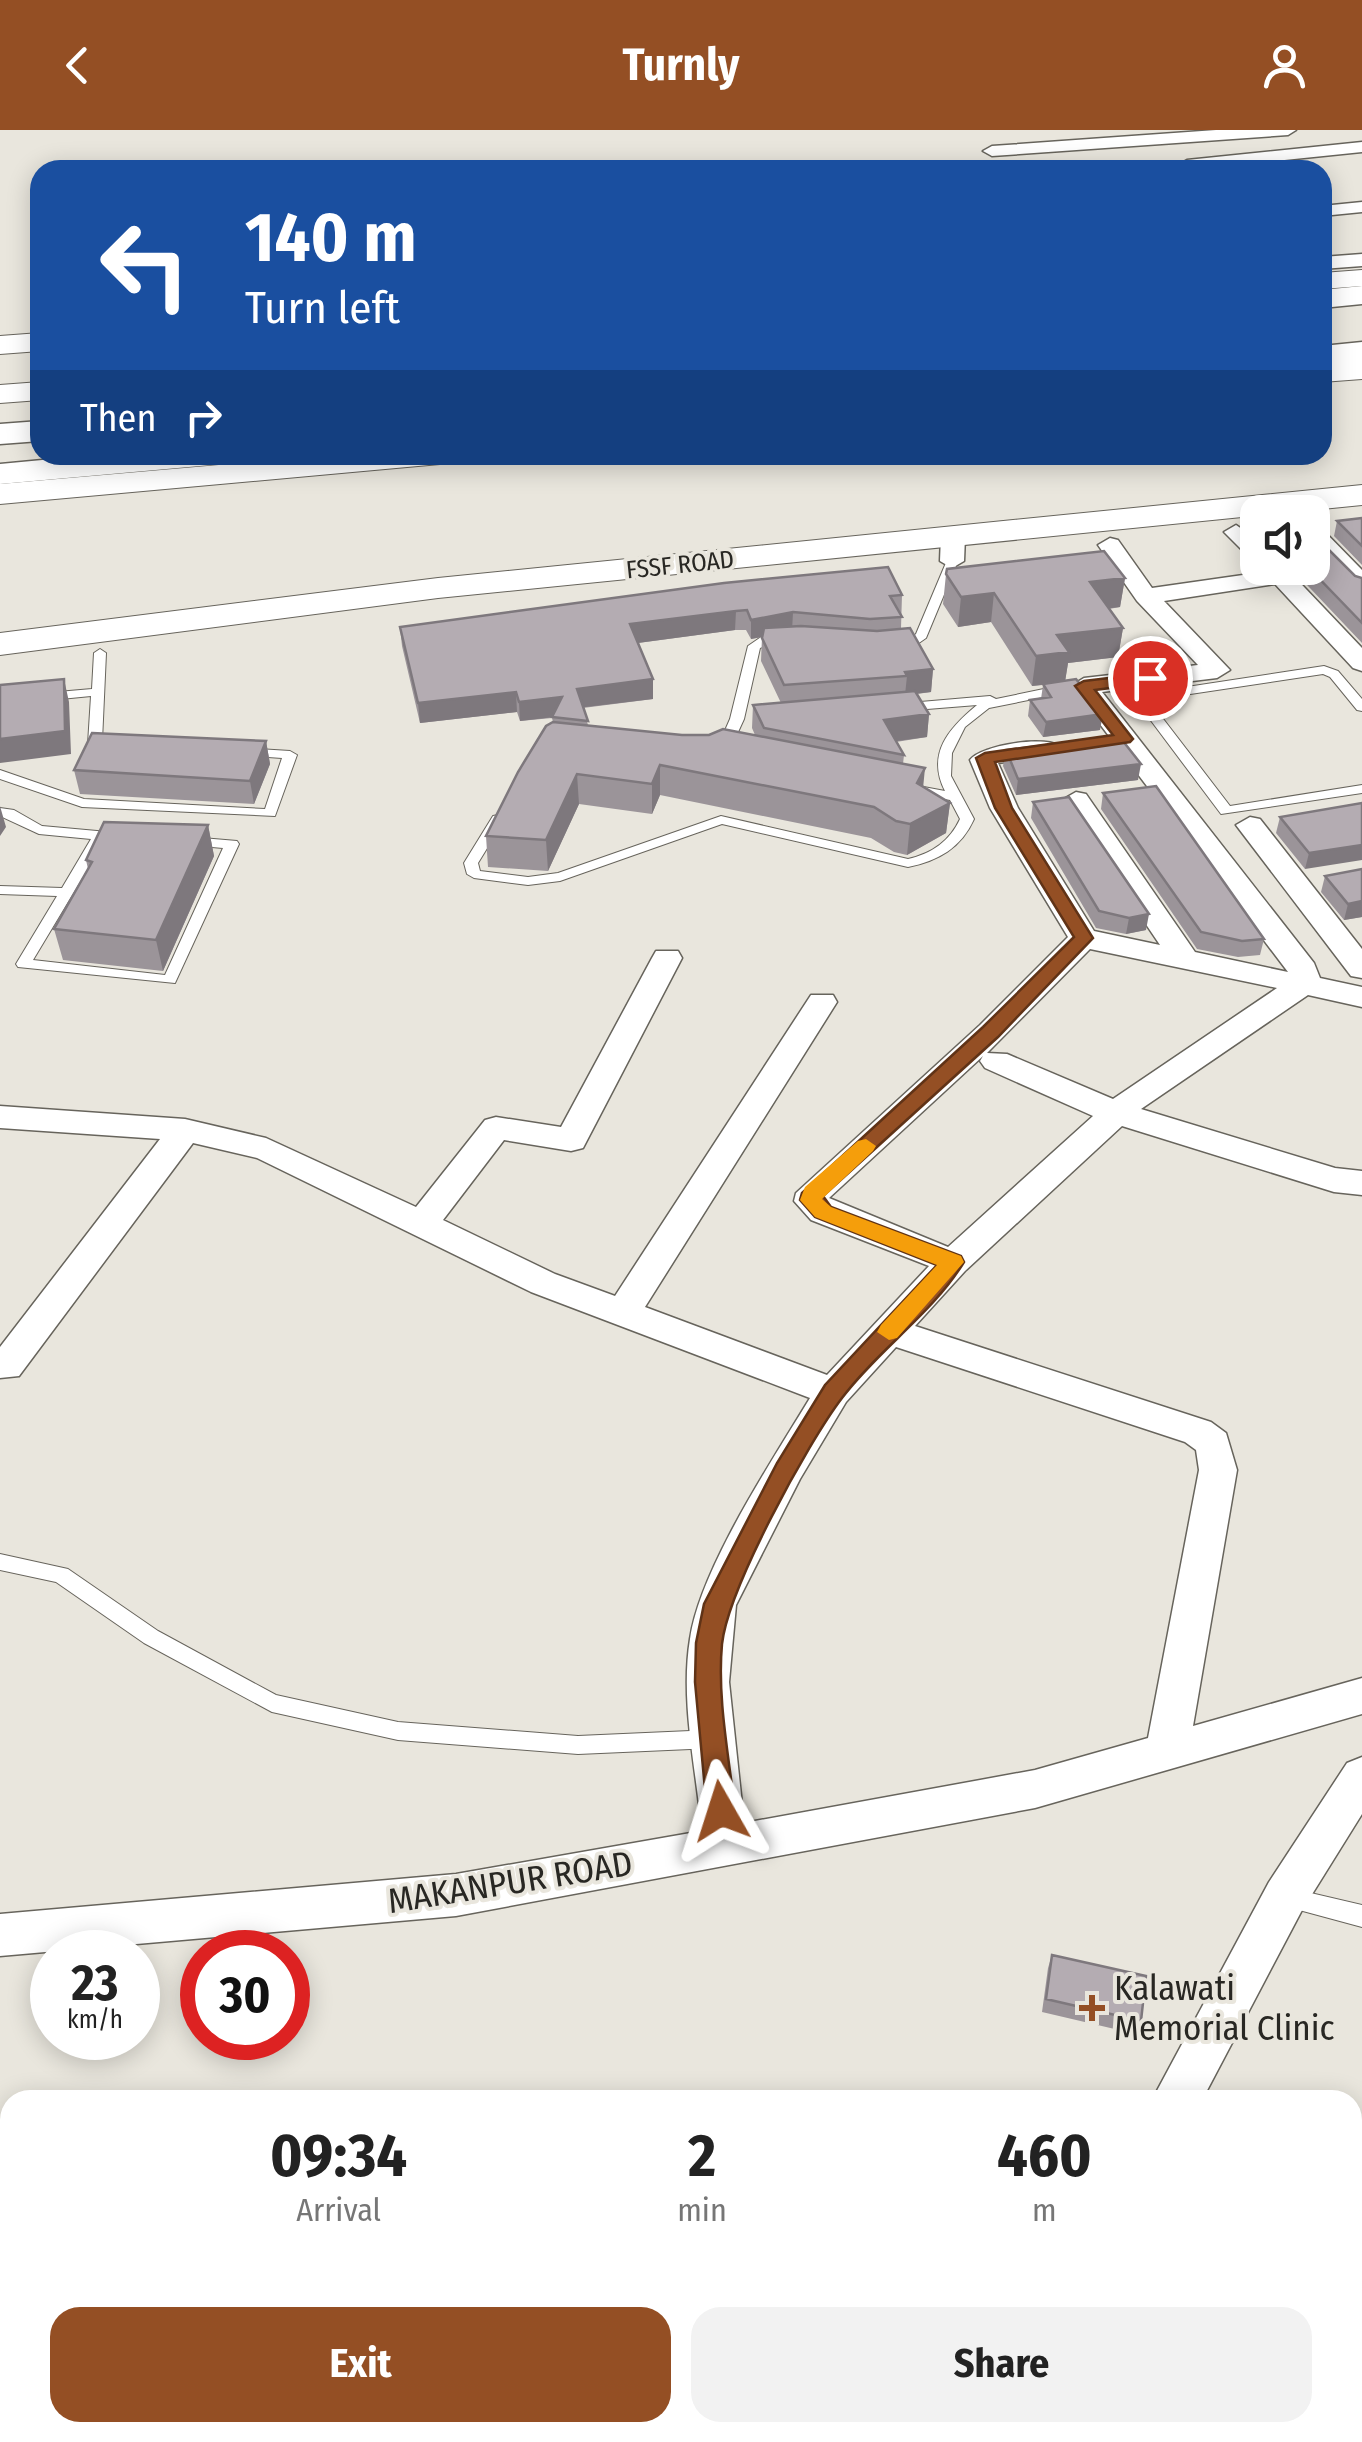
<!DOCTYPE html>
<html lang="en">
<head>
<meta charset="utf-8">
<style>
	body { margin:0; font-family:"Fira Sans Condensed",sans-serif; background:#f2f2f2; color:#222; height:100vh; display:flex; flex-direction:column; font-size:38px; white-space:nowrap }
	* { box-sizing:border-box; margin:0 }
	p { font-size:32px; color:#767676 }
	.icon { flex:none; width:55px; height:55px; fill:none; stroke:currentColor; stroke-width:2; stroke-linecap:round; stroke-linejoin:round }
	.map { position:relative; flex:1; overflow:hidden }
	.drawer { position:absolute; left:0px; top:1960px; width:1362px; height:352px; display:flex; flex-direction:column; background:#fff; border-radius:30px 30px 0 0; box-shadow:0 5px 25px #0003 }
	.drawer>* { flex:none }
	.hud { position:absolute; left:30px; top:30px; width:1302px; height:305px; border-radius:30px; box-shadow:0 5px 25px #0003; background:#1a4fa0; color:#fff; overflow:hidden }
	.buttons { position:absolute; left:1240px; top:365px; display:grid; gap:20px }
	.buttons a { display:grid; place-items:center; width:90px; height:90px; border-radius:20px; background:#fff; box-shadow:0 5px 25px #0003; font-size:50px }
	.speed { position:absolute; left:30px; top:1800px; display:flex; gap:20px; font-size:50px; font-weight:700; text-align:center }
	.speed>* { display:grid; place-content:center; width:130px; height:130px; border-radius:50%; background:#fff; box-shadow:0 5px 25px #0003; line-height:1 }
	.speed small { font-size:25px; font-weight:400 }
	.speed .limit { border:15px solid #d22; background:#fff; color:#111 }
	.pin { position:absolute; display:grid; place-items:center; width:85px; height:85px; color:#fff; margin:-42px; border:5px solid #fff; border-radius:50%; box-shadow:0 2px 10px #0007 }
	.me { position:absolute; width:110px; margin:-55px; rotate:354deg; stroke-linejoin:round; filter:drop-shadow(0 0 8px #0008) }
	.turn { display:flex; align-items:center; gap:35px; height:210px; padding:0 50px; font-size:45px }
	.turn .icon { width:130px; height:130px; stroke-width:2.5 }
	.turn b { display:block; font-size:70px; line-height:85px }
	.then { display:flex; align-items:center; height:95px; padding:0 50px; background:#0003; gap:20px; font-size:38px }
	.eta { display:flex; justify-content:space-evenly; align-items:center; height:170px; text-align:center }
	.eta b { font-size:60px; font-weight:700; line-height:70px }
	.button { display:flex; gap:20px; margin-top:auto; padding:20px 50px }
	.button a { flex:1; height:115px; border-radius:30px; background:#944f24; color:#fff; font-size:40px; font-weight:700; line-height:115px; text-align:center }
	.button a+a { background:#f2f2f2; color:#222 }
	header { display:flex; justify-content:space-between; align-items:center; height:130px; padding:0 50px; background:#944f24; color:#fff; font-size:45px; font-weight:700 }
	.map>svg:first-child { display:block }
	.lines { fill:none; stroke-linecap:round; stroke-linejoin:round }
	.lane-casing { stroke:#67645c; stroke-width:2 }
	.street-casing { stroke:#67645c; stroke-width:3 }
	.secondary-casing { stroke:#67645c; stroke-width:2 }
	.highway-casing { stroke:#67645c; stroke-width:3 }
	.lane { fill:#fff; fill-rule:evenodd }
	.street { fill:#fff; fill-rule:evenodd }
	.secondary { fill:#fff; fill-rule:evenodd }
	.highway { fill:#fff; fill-rule:evenodd }
	.wall { fill:#9b9499; fill-rule:evenodd }
	.shaded-wall { fill:#7e787d }
	.building { fill:#b4acb2; stroke:#7e787d; stroke-width:2.5 }
	.route { fill:#944f24; stroke:#603317; stroke-width:2.5 }
	.slow { fill:#f59e0b }
	.poi-dot { fill:#944f24; stroke:#e9e6dd; stroke-width:4 }
	.labels { text-anchor:middle; stroke-width:8; stroke-linejoin:round; paint-order:stroke }
	.far-street-label { font-size:25px; fill:#282723; stroke:#e9e6dd }
	.near-street-label { font-size:35px; fill:#282723; stroke:#e9e6dd }
	.near-poi-label { font-size:35px; fill:#282723; stroke:#e9e6dd; text-anchor:start }
</style>
</head>
<body>
<header><svg class="icon" aria-label="back" viewBox="0 0 24 24"><path d="M15 5l-7 7 7 7"/></svg>Turnly<svg class="icon" aria-label="person" viewBox="0 0 24 24"><circle cx="12" cy="8" r="4"/><path d="M4 21q1-7 8-7t8 7"/></svg></header>
<div class="map">
<svg width="1362" height="2312" viewBox="0 0 1362 2312">
	<rect width="100%" height="100%" fill="#e9e6dd"/>
	<g class="lines">
		<defs>
			<path id="lane" d="M948,428L958,431L926,508L916,515L893,518V512L908,510L916,504Z
				M764,505L781,504L787,508L760,518L744,589L728,624H718L716,621L730,589L748,516Z
				M100,519L106,523L102,611L114,612V618H95L88,614L91,566L0,575V567L92,559L94,523Z
				M1324,536L1338,541L1362,569V581L1357,580L1330,547L1323,544L1157,569L1151,573L1230,676L1362,655V663L1221,684L1137,572L1154,562Z
				M1063,555L1069,559L1068,562L989,578L965,597L952,623L951,646L974,689C961,718 938,731 908,737L722,694L560,751L528,755L474,748L467,744L464,733L493,686L498,685L505,689L478,733L480,741L528,747L558,743L721,686L908,729C931,724 950,711 960,689L950,670L908,662L906,659L913,655L945,661C926,624 949,598 977,575L902,581L896,577L897,574L990,566L996,569Z
				M244,618L290,621L297,625L275,686L82,677L0,649V640L84,669L265,679L282,628L239,625V619Z
				M0,678L14,680L42,696L119,703L126,707L119,711L105,710L33,830L165,845L223,718L190,715L183,711L190,707L237,711L239,714L175,853L18,837L16,834L57,766L0,764V756L62,758L91,709L39,704L0,686Z
				M0,1424L68,1439L158,1501L276,1565L398,1592L578,1606L713,1600L720,1602L724,1609L720,1616L713,1618L578,1624L398,1610L272,1582L144,1513L56,1452L0,1440Z
				M1285,1757L1362,1775V1797L1277,1774L1274,1767L1277,1760Z"/>
			<path id="street" d="M1216,0H1296L1288,5L992,26L983,21L992,16Z
				M1362,12V22L1189,40L1178,35L1187,30Z
				M1362,72V82L1322,86V76Z
				M1362,124V136L1322,139V127Z
				M1236,395L1258,410V430L1250,428L1224,402Z
				M1312,395L1320,397L1362,440V461L1354,459L1312,416Z
				M953,399L965,406L964,431L952,438L940,431L941,406Z
				M1110,408L1118,410L1152,458L1264,442L1261,438H1286L1362,518V541L1353,538L1275,454L1164,471L1230,540L1217,548L1102,562L1314,833L1320,848L1362,857V877L1308,865L1141,979L1335,1038L1362,1041V1065L1334,1062L1122,996L965,1141L915,1196L1211,1292L1226,1303L1237,1340L1193,1596L1362,1548V1584L1035,1678L456,1786L0,1826V1784L456,1744L702,1701C696,1639 680,1570 690,1509C700,1439 772,1331 810,1268L531,1162L257,1028L193,1013L19,1246L0,1248V1217L160,1009L0,998V976L185,989L266,1008L416,1077L485,990L496,987L561,997L652,828L656,821H678L682,828L583,1018L571,1021L504,1010L443,1090L555,1144L615,1166L811,865H833L837,872L645,1177L827,1245L929,1136L811,1090L794,1071L796,1063L980,895L1068,807L990,678L970,630C981,615 1049,604 1062,618L1049,626L998,633L1018,678L1094,801L1160,815L1062,670L1076,662L1086,664L1195,822L1288,842L1071,556L1084,548L1198,535L1137,471L1098,415ZM1090,819L1277,858L1113,969L1007,924L987,923ZM983,926L980,931L985,938L1093,986L948,1117L829,1068ZM896,1217L1185,1312L1196,1320L1199,1340L1148,1608L1035,1640L744,1693L729,1552L736,1475L800,1349L846,1272Z
				M1250,687L1260,689L1362,819V848L1351,846L1236,695Z
				M1362,1627V1684L1301,1782L1202,1970H1152L1269,1752L1347,1633Z
				M1352,2040L1362,2042V2092L1352,2089Z
				M0,2080L10,2082V2132L0,2130Z
				M1013,2302H1066L1063,2312H1009Z"/>
			<path id="secondary" d="M1362,140V156L1322,159V143Z
				M40,203V221L0,224V206Z
				M1362,231V249L1322,252V234Z
				M40,252V270L0,273V255Z
				M333,325H456L451,332L440,334L0,374V354Z
				M1362,355V375L438,468L0,525V503L438,448Z"/>
			<path id="highway" d="M1362,156V174L1322,178V160Z
				M1362,212V232L1322,236V216Z
				M40,291V311L0,314V294Z
				M95,325H228L223,332L211,335L0,354V334Z"/>
		</defs>
		<use href="#lane" class="lane-casing"/>
		<use href="#street" class="street-casing"/>
		<use href="#secondary" class="secondary-casing"/>
		<use href="#highway" class="highway-casing"/>
		<use href="#lane" class="lane"/>
		<use href="#street" class="street"/>
		<use href="#secondary" class="secondary"/>
		<use href="#highway" class="highway"/>
	</g>
	<path class="wall" d="M1362,388V435L1334,406L1337,391Z
		M1313,404L1355,446L1362,448V513L1291,438H1312Z
		M946,444L1125,448L1120,477L1109,479L1123,498L1118,527L1068,533L1065,551L1100,600L1043,607L1028,586L1030,570L1041,569L1043,555L1032,556L991,492L958,497L943,474Z
		M902,465L901,498L933,539L931,562L917,564L929,584L927,607L896,612L904,625L903,634L923,656L950,673L946,703L907,725L894,722L871,708L660,665L652,684L579,674L548,741L488,737L486,706L553,592L552,588L520,591L517,582L420,593L402,516L400,497ZM735,500H746L751,509L762,507L761,531L781,573L753,575L752,598L755,605H682L588,595L583,578L653,569V549L638,513Z
		M266,611L270,634L254,674L80,664L74,640Z
		M1006,620L1138,650L1016,665L1003,636Z
		M1103,663L1264,809L1260,825L1238,827L1197,819L1101,679Z
		M1033,672L1146,800L1126,804L1096,798L1031,688Z
		M1362,673L1305,739L1276,703L1280,687Z
		M208,695L214,726L163,841L63,830L54,799L88,739L86,730Z
		M1362,739V787L1344,790L1321,762L1325,746Z
		M1052,1825L1141,1891L1136,1904L1042,1882L1048,1838Z"/>
	<path class="shaded-wall" d="M1125,448L1120,477L1086,481L1090,452Z
		M994,463L991,492L958,497L961,467Z
		M736,481L735,500L630,514V494Z
		M793,482L792,501L751,509V490Z
		M1123,498L1118,527L1068,533L1065,552L1032,556L1036,526L1057,505Z
		M933,539L931,562L905,565L907,546L905,542Z
		M64,549L69,572L71,624L0,633V609Z
		M653,549V569L577,578V559Z
		M516,562L517,582L420,593L418,573Z
		M562,567L563,586L520,591L519,572Z
		M929,584L927,607L882,613L884,590Z
		M1103,584L1100,600L1043,607L1046,592Z
		M266,611L270,634L254,674L250,651Z
		M1141,634L1138,650L1016,665L1018,649Z
		M660,635V665L652,684V654Z
		M925,638L922,669L917,653Z
		M577,644L579,674L548,741L546,710Z
		M950,673L946,703L907,725L910,694Z
		M0,676L6,697L0,706Z
		M208,695L214,726L163,841L156,810Z
		M1362,715V730L1305,739L1309,723Z
		M1362,771V787L1344,790L1348,774Z
		M1149,784L1146,800L1126,804L1129,788Z"/>
	<path class="building" d="M1362,388V416L1337,391Z
		M1312,400L1313,404L1355,446L1362,448V493L1309,438H1312Z
		M1104,421L1125,448L1090,452L1123,498L1057,505L1069,522L1036,526L994,463L961,467L946,444L947,439Z
		M888,437L902,465L890,466L902,487L870,489L793,482L751,490L747,480L736,481L630,494L653,549L577,559L588,591L552,587L562,567L519,572L516,562L418,573L400,497L724,453Z
		M801,496L877,501L910,498L933,539L905,542L907,546L784,555L762,508L764,498Z
		M64,549L65,601L0,609V555Z
		M1076,549L1103,584L1046,592L1030,570L1051,567L1043,554Z
		M915,561L929,584L884,590L904,625L764,598L753,575Z
		M553,592L682,605H709L723,599L925,638L917,653L950,673L910,694L896,691L874,677L660,635L652,654L577,644L546,710L486,706L518,642L546,596Z
		M92,603L266,611L250,651L74,640Z
		M1119,606L1141,634L1018,649L1006,620Z
		M1156,656L1264,809L1242,811L1201,802L1103,663Z
		M1069,667L1149,784L1129,788L1099,781L1033,672Z
		M1362,673V715L1309,723L1280,687Z
		M104,692L208,695L156,810L54,799L92,732L86,730Z
		M1362,739V771L1348,774L1325,746Z
		M1052,1825L1146,1846L1141,1891L1046,1869Z"/>
	<path class="route" d="M1150,543L1159,548L1156,552L1095,560L1133,609L1130,612L995,632L1012,678L1093,808L998,907L823,1066L831,1077L961,1126L964,1132C933,1183 878,1220 842,1268C807,1314 728,1459 722,1514C717,1568 729,1626 735,1681L731,1690L721,1693L711,1690L707,1681L695,1552L696,1513L704,1474L777,1333L825,1255L937,1135L815,1087L800,1070L802,1063L983,897L1074,807L995,678L976,628L985,623L1113,605L1075,556L1084,551Z"/>
	<path class="slow" d="M866,1009L876,1016L873,1021L822,1069L831,1077L961,1126L964,1132L897,1208L889,1210L877,1202L881,1195L937,1135L815,1087L800,1070L805,1057L858,1011Z"/>
	<path class="poi-dot" d="M1087 1863h10v10h10v10h-10v10h-10v-10h-10v-10h10z"/>
	<g class="labels">
		<g class="far-street-label">
			<text transform="translate(680 434) rotate(-6)" y="9">FSSF ROAD</text>
		</g>
		<g class="near-street-label">
			<text transform="translate(510 1752) rotate(-9)" y="12">MAKANPUR ROAD</text>
		</g>
		<g class="near-poi-label">
			<text x="1114" y="1870">Kalawati<tspan x="1114" dy="40">Memorial Clinic</tspan></text>
		</g>
	</g>
</svg>
<div class="buttons">
<a><svg class="icon" aria-label="sound" viewBox="0 0 24 24"><path d="M4 9h4l5-4v14l-5-4H4zM17 9q2 3 0 6"/></svg></a>
</div>
<div class="speed"><div>23<small>km/h</small></div><div class="limit">30</div></div>
<div class="pin" style="left:1150px;top:548px;background:#d93025"><svg class="icon" aria-label="arrive" viewBox="0 0 24 24"><path d="M6 21V4h12l-3 4 3 4H6"/></svg></div>
<svg class="me" style="left:721px;top:1681px" viewBox="-20 -20 40 40"><path d="M0-17L14 15 0 8-14 15z" fill="#944f24" stroke="#fff" stroke-width="4"/></svg>
<div class="hud">
<div class="turn"><svg class="icon" aria-label="left" viewBox="0 0 24 24"><path d="M17 20v-9H6M10 6l-5 5 5 5"/></svg><div><b>140 m</b>Turn left</div></div>
<div class="then">Then<svg class="icon" aria-label="right" viewBox="0 0 24 24"><path d="M7 20v-9h11M14 6l5 5-5 5"/></svg></div>
</div>
<section class="drawer">
<div class="eta">
<div><b>09:34</b><p>Arrival</p></div>
<div><b>2</b><p>min</p></div>
<div><b>460</b><p>m</p></div>
</div>
<div class="button"><a>Exit</a><a>Share</a></div>
</section>
</div>
</body>
</html>
